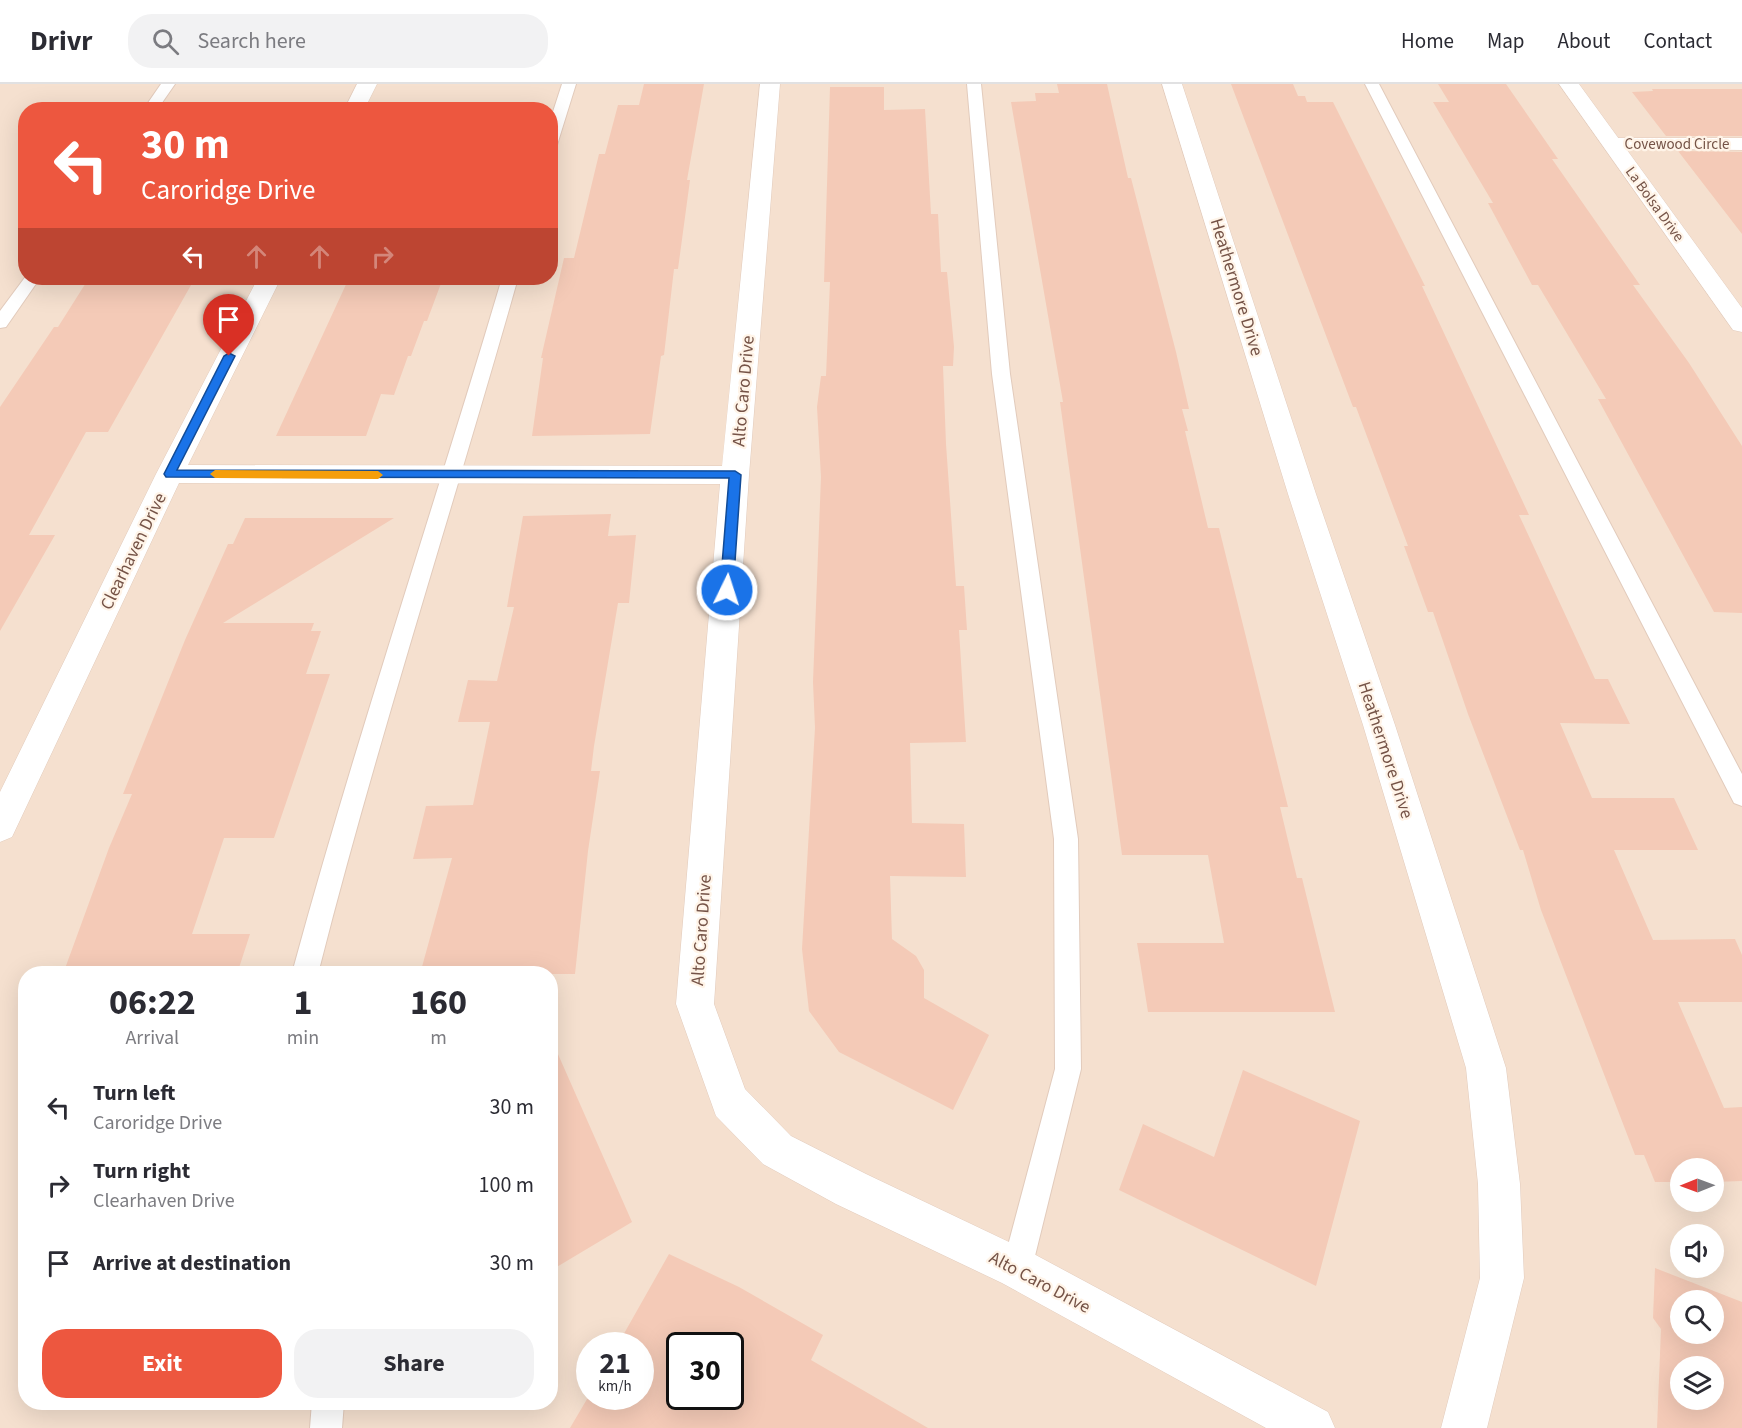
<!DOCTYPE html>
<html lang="en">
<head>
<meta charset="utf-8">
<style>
	body { margin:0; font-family:"Source Sans 3",sans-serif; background:#f2f2f3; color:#2b2b33; height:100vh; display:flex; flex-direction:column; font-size:22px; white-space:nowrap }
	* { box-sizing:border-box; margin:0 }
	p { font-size:20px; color:#7c7c81 }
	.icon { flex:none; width:33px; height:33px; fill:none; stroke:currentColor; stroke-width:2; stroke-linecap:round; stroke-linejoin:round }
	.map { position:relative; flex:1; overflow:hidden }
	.details { position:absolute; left:18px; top:882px; width:540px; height:444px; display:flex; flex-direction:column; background:#fff; border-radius:24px; box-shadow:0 6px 24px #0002 }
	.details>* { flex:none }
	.hud { position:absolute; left:18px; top:18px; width:540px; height:183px; border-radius:24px; box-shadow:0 6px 24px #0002; background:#ed573f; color:#fff; overflow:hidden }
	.needle { width:39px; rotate:269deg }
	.controls { position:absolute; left:1670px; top:1074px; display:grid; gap:12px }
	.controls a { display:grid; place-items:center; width:54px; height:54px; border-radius:50%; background:#fff; box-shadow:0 6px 24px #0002; font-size:30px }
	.speed { position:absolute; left:576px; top:1248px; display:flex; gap:12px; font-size:30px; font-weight:700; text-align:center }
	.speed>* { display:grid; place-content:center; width:78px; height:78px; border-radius:50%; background:#fff; box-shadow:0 6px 24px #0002; line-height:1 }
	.speed small { font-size:15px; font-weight:400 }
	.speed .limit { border:3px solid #111; border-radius:9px; background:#fff; color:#111 }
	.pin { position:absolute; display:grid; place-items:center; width:51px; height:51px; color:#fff; margin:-62px -26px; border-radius:50% 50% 50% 0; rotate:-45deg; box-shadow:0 0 6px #0007 }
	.pin .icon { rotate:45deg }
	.me { position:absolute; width:66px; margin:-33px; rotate:4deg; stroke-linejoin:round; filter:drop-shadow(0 0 4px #0008) }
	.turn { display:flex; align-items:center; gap:21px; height:126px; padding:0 24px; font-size:27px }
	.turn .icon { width:78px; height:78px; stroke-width:2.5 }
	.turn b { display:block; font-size:42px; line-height:51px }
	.lanes { display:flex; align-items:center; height:57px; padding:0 24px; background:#0003; justify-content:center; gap:30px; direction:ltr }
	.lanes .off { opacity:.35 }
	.eta { display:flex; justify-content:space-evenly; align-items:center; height:102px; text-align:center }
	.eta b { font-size:36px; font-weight:700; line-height:42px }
	.primary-button { display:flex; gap:12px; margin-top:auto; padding:12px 24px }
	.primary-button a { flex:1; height:69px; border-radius:24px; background:#ed573f; color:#fff; font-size:24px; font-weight:700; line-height:69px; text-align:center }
	.primary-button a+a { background:#f2f2f3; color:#2b2b33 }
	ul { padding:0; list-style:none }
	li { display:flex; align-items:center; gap:18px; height:78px; padding:0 24px }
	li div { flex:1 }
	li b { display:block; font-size:22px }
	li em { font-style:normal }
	header { display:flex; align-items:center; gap:36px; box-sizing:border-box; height:84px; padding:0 30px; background:#fff; border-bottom:2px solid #e1e1e2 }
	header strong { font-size:28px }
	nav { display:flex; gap:33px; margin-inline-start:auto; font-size:21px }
	.search { width:420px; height:54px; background:#f2f2f3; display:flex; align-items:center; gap:15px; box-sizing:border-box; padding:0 21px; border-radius:24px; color:#7c7c81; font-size:22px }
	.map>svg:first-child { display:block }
	.residential { fill:#f5e0cf; fill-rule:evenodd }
	.building { fill:#f4cab7; fill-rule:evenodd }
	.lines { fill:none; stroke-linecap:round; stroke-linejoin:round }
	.service-casing { stroke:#e2cbbc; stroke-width:2 }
	.minor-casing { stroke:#e2cbbc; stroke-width:1 }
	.tertiary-casing { stroke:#e2cbbc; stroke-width:1 }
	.service { fill:#fff; fill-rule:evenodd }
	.minor { fill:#fff; fill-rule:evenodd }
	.tertiary { fill:#fff; fill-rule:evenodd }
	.route { fill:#1a73e8; stroke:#114b97; stroke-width:1.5 }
	.slow { fill:#f59e0b }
	.labels { text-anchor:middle; stroke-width:4.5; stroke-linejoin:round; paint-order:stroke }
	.far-street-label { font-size:15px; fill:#755347; stroke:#fff4e8 }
	.street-label { font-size:18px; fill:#755347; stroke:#fff4e8 }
</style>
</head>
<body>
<header>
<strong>Drivr</strong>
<div class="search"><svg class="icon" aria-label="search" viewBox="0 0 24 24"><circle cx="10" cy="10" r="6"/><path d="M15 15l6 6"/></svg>Search here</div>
<nav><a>Home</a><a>Map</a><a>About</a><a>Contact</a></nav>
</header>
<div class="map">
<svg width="1742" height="1344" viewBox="0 0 1742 1344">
	<rect width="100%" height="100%" fill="#fdefe0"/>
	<path class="residential" d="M0,0H1742V1344H0ZM26,26H550V194H26ZM26,890H550V1318H26ZM1680,1084H1713V1118H1680ZM1680,1150H1713V1184H1680ZM1680,1216H1713V1250H1680ZM590,1262H640V1312H590ZM680,1262H730V1312H680ZM1680,1282H1713V1316H1680Z"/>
	<path class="building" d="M644,0H704L687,96H690L678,185H674L664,271L661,272L650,350L532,352L543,274H541L564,174H574L599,70H605L618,21H639Z
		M1057,0H1107L1128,94H1131L1176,268L1189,325H1182L1188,347H1185L1208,444H1219L1288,723H1280L1297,794H1302L1335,928H1148L1137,859H1224L1208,771H1122L1060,318H1063L1011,18L1036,17L1035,9H1059Z
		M1231,0H1293L1298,12H1305L1307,18H1333L1425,202H1422L1529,431H1519L1595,595H1608L1630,640L1560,639L1592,714H1674L1698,766H1614L1653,856L1735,855L1742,871V918H1678L1724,1024L1742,1023V1097L1713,1098V1084H1680V1098H1655L1644,1071H1635L1541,826L1523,766H1520L1468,630L1433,528H1428L1404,462H1408L1356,323H1353Z
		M1438,0H1506L1558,75H1552L1640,201H1633L1689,279L1742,362V529L1714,528L1598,315H1606L1538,201H1532L1488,119H1493L1433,18H1449Z
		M830,3H884V26L925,25L931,130H938L941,188H947L954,263L953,282H943L946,360L956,502H964L967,546H959L966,658L910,659L912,739L964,740L966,793L890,792L892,855L916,872L924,886V914L989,951L953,1026L839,968L809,927L802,865L815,644L813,598L821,393L817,323L821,292H826L830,198H824Z
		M1652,5H1742V52H1666L1632,8L1653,7Z
		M1678,67L1742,68V150Z
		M89,194H195L108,348H86L29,451H55L0,547V323L54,243H58Z
		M349,194H443L427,237H424L411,272H408L394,311L381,310L366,352H276Z
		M611,430L608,452L636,451L629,519H618L594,662L591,687H600L588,767L575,890H420L452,774L413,775L426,722L473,721L490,638H458L468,596L497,597L514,523H507L523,432Z
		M245,434H394L223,539H314L311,547H321L306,590H330L274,754H224L192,850H250L237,890H63L109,764L132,710H123L185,556L228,460H233Z
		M550,952L632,1138L550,1187Z
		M1243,986L1360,1037L1316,1202L1119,1106L1143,1040L1214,1073Z
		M669,1170L739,1203L823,1251L811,1276L928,1344H570L590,1310V1312H640V1262H617ZM680,1262H730V1312H680Z
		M1655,1184L1742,1218V1344H1657L1661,1245L1653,1234ZM1680,1216H1713V1250H1680ZM1680,1282H1713V1316H1680Z"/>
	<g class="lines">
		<defs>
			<path id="service" d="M161,0H175L157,26H143Z
				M562,0H576L557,61L550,65V37Z
				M967,0H981L1010,290L1078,755L1081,985L1032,1184L1027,1194L1017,1199L1007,1194L1002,1184L1055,985L1054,755L992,290Z
				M1365,0H1379L1742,690V722L1734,719Z
				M26,192L40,194L6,243L0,244V227Z
				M502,194H518C453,424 379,651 320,882L322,890H296L294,882C357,651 434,424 502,194Z
				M312,1318H344L342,1344H310Z"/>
			<path id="minor" d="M357,0H377L364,26H344Z
				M760,0H780L749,391L714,920L745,1005L791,1052L866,1090L1032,1169L1328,1328L1335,1344H1266L1002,1199L836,1120L763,1080L716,1032L676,920L720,400L179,399L12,753L0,758V708L156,390L258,194H281L188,381L722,382Z
				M1162,0H1182L1316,410L1395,641L1506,984L1520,1100L1524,1194L1487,1344H1441L1480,1194L1478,1100L1466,984L1363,641L1288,410Z
				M1612,54H1742V66L1605,64L1602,60L1605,56Z"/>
			<path id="tertiary" d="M1559,0H1579L1742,224V248L1733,246Z"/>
		</defs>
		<use href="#service" class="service-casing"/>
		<use href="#minor" class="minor-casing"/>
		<use href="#tertiary" class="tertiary-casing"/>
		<use href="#service" class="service"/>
		<use href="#minor" class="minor"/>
		<use href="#tertiary" class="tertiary"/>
	</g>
	<path class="route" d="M229,269L235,272L177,386L735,387L741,391L733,506L727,510L720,506L729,394L166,393L164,390L224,272Z"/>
	<path class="slow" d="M215,386L378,387L383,391L378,395L215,394L210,390Z"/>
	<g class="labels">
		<g class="far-street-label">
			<text x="1677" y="65">Covewood Circle</text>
			<text transform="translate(1655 120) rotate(54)" y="5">La Bolsa Drive</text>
		</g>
		<g class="street-label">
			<text transform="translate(1237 203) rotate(73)" y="6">Heathermore Drive</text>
			<text transform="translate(743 307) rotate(-85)" y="6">Alto Caro Drive</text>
			<text transform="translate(133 467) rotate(-64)" y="6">Clearhaven Drive</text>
			<text transform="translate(1386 666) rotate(72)" y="6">Heathermore Drive</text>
			<text transform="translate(701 846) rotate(-86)" y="6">Alto Caro Drive</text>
			<text transform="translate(1040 1198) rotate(28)" y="6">Alto Caro Drive</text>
		</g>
	</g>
</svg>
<div class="controls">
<a><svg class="needle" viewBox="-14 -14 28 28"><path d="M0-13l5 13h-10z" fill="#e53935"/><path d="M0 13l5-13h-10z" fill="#7c7c81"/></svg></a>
<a><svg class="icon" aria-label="sound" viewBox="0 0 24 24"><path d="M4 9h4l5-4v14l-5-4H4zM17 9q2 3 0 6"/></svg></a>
<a><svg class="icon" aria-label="search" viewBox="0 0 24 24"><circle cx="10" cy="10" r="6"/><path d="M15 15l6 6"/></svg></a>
<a><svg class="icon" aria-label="layers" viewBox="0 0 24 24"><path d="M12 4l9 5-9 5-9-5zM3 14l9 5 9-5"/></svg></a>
</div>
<div class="speed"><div>21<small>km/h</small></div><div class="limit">30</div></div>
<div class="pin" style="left:229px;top:272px;background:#d93025"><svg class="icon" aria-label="arrive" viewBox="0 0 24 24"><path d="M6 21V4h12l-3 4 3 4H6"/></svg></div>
<svg class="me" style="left:727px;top:506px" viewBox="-20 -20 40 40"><circle r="17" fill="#1a73e8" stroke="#fff" stroke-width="3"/><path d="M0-11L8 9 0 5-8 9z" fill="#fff"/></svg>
<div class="hud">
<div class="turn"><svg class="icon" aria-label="left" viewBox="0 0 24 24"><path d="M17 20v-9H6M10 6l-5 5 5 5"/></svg><div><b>30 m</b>Caroridge Drive</div></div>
<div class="lanes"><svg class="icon" aria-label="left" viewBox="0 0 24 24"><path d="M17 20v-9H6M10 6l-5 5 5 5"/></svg><svg class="icon off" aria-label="ahead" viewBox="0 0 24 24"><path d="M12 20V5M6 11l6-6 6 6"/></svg><svg class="icon off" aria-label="ahead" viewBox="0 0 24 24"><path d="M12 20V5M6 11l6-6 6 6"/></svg><svg class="icon off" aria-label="right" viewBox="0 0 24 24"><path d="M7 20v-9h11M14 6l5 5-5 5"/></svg></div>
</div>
<section class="details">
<div class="eta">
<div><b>06:22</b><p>Arrival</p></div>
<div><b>1</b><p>min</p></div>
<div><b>160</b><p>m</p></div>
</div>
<ul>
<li><svg class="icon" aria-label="left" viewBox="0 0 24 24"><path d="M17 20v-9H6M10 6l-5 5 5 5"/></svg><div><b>Turn left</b><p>Caroridge Drive</p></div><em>30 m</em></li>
<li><svg class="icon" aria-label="right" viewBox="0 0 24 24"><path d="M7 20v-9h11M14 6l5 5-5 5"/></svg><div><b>Turn right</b><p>Clearhaven Drive</p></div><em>100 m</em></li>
<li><svg class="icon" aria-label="arrive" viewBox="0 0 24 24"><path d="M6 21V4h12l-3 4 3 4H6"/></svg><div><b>Arrive at destination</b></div><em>30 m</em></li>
</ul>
<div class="primary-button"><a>Exit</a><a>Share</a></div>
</section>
</div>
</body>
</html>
